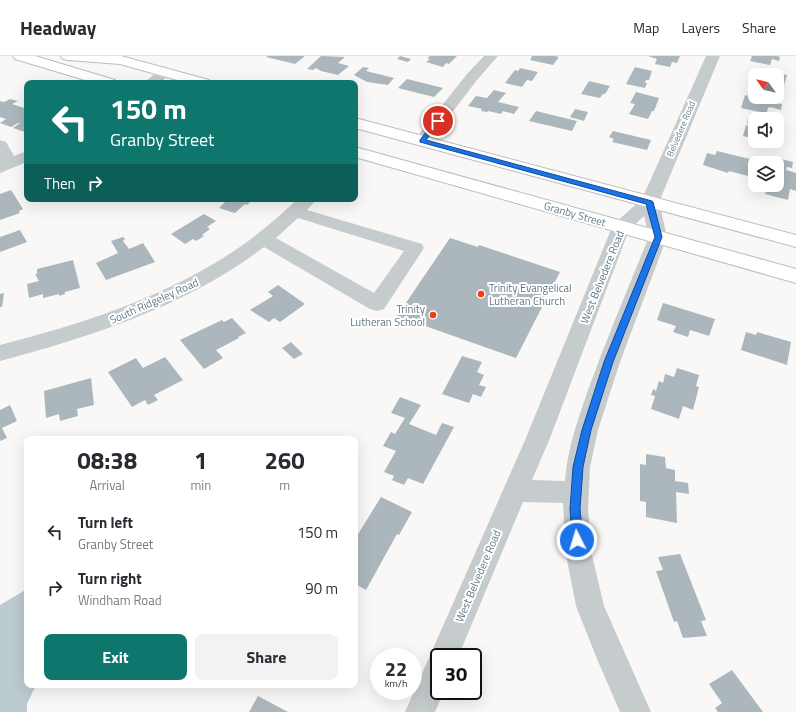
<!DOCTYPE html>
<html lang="en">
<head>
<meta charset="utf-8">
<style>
	body { margin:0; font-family:"Titillium Web",sans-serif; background:#f2f2f3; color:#2b2b33; height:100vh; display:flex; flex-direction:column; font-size:15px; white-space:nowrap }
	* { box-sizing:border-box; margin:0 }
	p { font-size:13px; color:#7c7c81 }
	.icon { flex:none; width:22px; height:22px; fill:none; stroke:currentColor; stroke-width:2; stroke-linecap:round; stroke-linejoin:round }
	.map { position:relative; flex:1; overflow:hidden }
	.side { position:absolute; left:24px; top:380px; width:334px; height:252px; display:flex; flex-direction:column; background:#fff; border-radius:8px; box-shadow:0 4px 16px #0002 }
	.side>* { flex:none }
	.banner { position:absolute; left:24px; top:24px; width:334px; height:122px; border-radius:8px; box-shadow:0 4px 16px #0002; background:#0f766e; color:#fff; overflow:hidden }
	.needle { width:26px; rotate:304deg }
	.buttons { position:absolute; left:748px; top:12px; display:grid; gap:8px }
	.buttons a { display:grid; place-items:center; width:36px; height:36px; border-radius:8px; background:#fff; box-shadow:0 4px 16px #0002; font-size:20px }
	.speed { position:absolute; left:370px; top:592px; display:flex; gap:8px; font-size:20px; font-weight:700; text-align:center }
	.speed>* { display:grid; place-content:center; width:52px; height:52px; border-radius:50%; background:#fff; box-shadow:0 4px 16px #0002; line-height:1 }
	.speed small { font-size:10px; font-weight:400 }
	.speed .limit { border:2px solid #111; border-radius:6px; background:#fff; color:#111 }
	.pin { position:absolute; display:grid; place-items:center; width:34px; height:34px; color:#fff; margin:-17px; border:2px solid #fff; border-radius:50%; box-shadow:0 1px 4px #0007 }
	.me { position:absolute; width:44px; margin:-22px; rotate:355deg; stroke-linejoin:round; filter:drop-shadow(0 0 3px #0008) }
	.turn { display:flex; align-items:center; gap:14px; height:84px; padding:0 20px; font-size:18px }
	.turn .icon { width:52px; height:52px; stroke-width:2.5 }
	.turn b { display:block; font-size:28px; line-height:34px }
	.then { display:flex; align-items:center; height:38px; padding:0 20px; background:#0003; gap:8px; font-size:15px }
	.eta { display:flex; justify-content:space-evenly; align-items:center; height:68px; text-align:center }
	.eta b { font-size:24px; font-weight:700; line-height:28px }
	.button { display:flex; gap:8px; margin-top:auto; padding:8px 20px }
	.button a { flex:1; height:46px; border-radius:8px; background:#0f766e; color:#fff; font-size:16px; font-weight:700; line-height:46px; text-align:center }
	.button a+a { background:#f2f2f3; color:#2b2b33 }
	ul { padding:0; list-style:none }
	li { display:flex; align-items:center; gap:12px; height:56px; padding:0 20px }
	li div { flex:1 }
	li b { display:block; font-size:15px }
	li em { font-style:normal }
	header { display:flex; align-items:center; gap:24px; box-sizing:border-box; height:56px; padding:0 20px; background:#fff; border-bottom:1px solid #e1e1e2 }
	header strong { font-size:19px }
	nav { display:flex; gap:22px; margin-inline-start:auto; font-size:14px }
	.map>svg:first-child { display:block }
	.water { fill:#bccbce }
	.building { fill:#abb7bc }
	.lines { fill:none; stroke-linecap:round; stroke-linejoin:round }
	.major-casing { stroke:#b8bec1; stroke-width:2 }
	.minor { fill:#c6cbce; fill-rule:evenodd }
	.major { fill:#fff; fill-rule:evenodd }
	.route { fill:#1a73e8; stroke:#114b97 }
	.poi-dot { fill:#f53919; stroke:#fff; stroke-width:1.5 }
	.labels { text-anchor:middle; stroke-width:4; stroke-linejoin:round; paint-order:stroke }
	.far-street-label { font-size:9px; fill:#607784; stroke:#fff }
	.street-label { font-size:11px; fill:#607784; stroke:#fff }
	.poi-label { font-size:11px; fill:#607784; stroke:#fff; text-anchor:start }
</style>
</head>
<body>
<header>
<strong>Headway</strong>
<nav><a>Map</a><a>Layers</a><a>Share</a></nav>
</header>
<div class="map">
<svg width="796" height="656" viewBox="0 0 796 656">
	<rect width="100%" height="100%" fill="#f9f8f6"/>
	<path class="water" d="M27,533V629H36L27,648V656H0V549Z"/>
	<path class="building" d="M268,0H305L295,8L266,1Z
		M321,0L345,1L338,7L349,10L338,19L321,15L316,12L313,14L307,13Z
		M400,0L411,3L408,6L397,3Z
		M430,0H457L449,8L446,7L443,11L426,6L430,3L427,2Z
		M532,0H555L559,1L553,9L530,4Z
		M648,0H680L677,7L672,6L670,11L655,8L657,3Z
		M752,0H777L780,1L779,5L772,3L770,9L750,5Z
		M363,11L369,12L366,15L394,22L388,29L367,26L354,19Z
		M635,11L652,15L649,24H646L645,27H647L645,32L626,28Z
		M520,12L538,16L532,25L527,24L522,31L505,27L515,14L518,15Z
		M767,15L787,19L782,36L777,34V19H766Z
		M407,23L443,32L434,41L398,32Z
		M589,25L610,30L605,38H603L600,42L581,38Z
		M494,34L506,37L498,46L519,51L514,58L503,55L501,58L488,55L487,56L481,55L482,53L468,50L476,40L487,42Z
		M750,34L755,35V41H768L767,45L782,48L781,54L770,51L768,52L767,56H760L741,52L745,39L747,40Z
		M636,36L659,42L654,55H652L648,63L629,58L635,48L630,47Z
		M10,43L18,45L12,48L27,53V75L25,76L13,72L20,67H18L11,71L0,67L6,63L0,61V45L4,46Z
		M575,53L588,56L584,65L570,61Z
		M536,55L577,65L572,75L529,65Z
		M748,62L755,64V83L743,80L746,69L748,70L749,68L747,67Z
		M613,75L651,84L647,94L612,86L614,83L609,81Z
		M717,95L750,103L748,109L751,110L748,120L729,115L728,117L703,109L707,97L715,99Z
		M773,101L793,106L792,112L787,111L786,114L796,117V135L790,133L788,144L765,138L768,129H777V109H779V108L771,105Z
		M11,134L23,153L19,155L20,157L0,164V138Z
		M228,143H253L247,149L245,148L235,157L219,152Z
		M204,158L216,165L207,171L210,173L202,179L204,180L196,185L193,183L185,188L171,178Z
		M20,174L27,186L0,196V181Z
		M123,181L125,183L123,185L129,193L143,187L155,206L106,224L96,207L118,197L111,185Z
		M450,182L478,191L479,189L560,216L516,302L397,260Z
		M73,204L80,232L65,236V238L59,240V238L43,242V238L29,242L27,228L39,225L35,218H37V213Z
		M278,229L305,248L280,266L274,262L269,266L250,254L273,240L268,236Z
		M4,237L2,251H0V238Z
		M663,247L715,263L709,280L690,274L688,281L673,276L676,270L657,264Z
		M232,262L246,277L238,281L239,282L216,294L223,302L204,313L180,284L222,264L224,266Z
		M746,276L756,279L757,276L791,286L787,309L741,294Z
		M291,286L303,298L294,303L282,292Z
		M462,300L482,306L477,316L484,319L479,329L486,331L481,341L473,338L469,347L442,338Z
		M165,301L183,324L154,339L158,344L148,349L145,344L132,351L108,316L136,302L143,312Z
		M677,312L699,319L696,330L699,331L693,354L683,350L679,363L651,353L655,340L651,339L653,333L656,335L659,325L663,327L665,318L674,321Z
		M91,322L94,349L77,353L78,360L60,365L59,358L46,362L44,335Z
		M400,341L421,349L409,368L436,379L442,367L454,371L423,428L408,422L404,429L392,424L394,420L384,416L396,395L383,390L391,376L395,378L405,362L391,357Z
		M10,349L17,365L2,372L7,382L0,385V354Z
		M646,398L665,401L666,412L675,414V425L688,427L689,438L676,436L677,467L646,461V446L640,445V408L646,409Z
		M381,441L412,456L399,479L397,478L366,534L355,528V483Z
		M680,498L706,564L701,565L707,580L683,582L677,565L674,566L656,515L663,514L658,501Z
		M732,614L763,656H718L715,652L722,647L709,628Z
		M258,640L288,656H249Z"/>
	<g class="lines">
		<defs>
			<path id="major" d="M13,0H35L115,24L117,27H95L15,3Z
				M61,0H121L209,24L211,27H188L120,8L68,4L63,3Z
				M355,62L796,179V191L355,72Z
				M355,91L796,213V227L355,101Z"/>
		</defs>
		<use href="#major" class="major-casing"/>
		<path class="minor" d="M484,0H498L477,24L428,88L422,90L416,88L414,85L416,82L467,18Z
			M706,0H720L659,146L667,181L620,306L598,374L590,411L588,453L592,499L604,550L651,656H620L597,603L576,550L566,499L563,447L523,446L458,601H439V635H444L435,656H405L526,382L612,171L615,167L642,143ZM644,160L649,181C628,232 607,282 588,334C578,364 567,393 565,425L532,424L550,382L629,174Z
			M165,12L170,13L172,16L160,27H144L160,13Z
			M0,84L6,86L14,100L27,95V106L0,117Z
			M298,143H317L307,154L422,188L424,192L384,253L377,255L370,253L264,191C187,250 93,280 0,305V289C82,268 163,242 234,195C257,180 277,162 298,143ZM298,162L404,195L374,237L276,182Z"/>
		<use href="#major" class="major"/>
	</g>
	<path class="route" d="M436,63L441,65L426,84L652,145L653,146L662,181L613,306L591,374L583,411L580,453L583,484L581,487L577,488L574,487L572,484L570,453L573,411L582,374L604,306L655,181L646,148L420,86V84Z"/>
	<g class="poi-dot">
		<circle cx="481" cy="238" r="4"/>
		<circle cx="433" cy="259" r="4"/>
	</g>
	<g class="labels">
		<g class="far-street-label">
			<text transform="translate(681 73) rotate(-67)" y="3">Belvedere Road</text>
		</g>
		<g class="street-label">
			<text transform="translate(575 158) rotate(16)" y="4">Granby Street</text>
			<text transform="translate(602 221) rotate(-68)" y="4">West Belvedere Road</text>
			<text transform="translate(154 245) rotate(-24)" y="4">South Ridgeley Road</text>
			<text transform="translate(478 520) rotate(-67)" y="4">West Belvedere Road</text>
		</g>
		<g class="poi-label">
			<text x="489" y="236">Trinity Evangelical<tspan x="489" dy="13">Lutheran Church</tspan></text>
			<text x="425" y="257" text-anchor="end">Trinity<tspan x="425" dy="13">Lutheran School</tspan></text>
		</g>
	</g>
</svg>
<div class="buttons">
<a><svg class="needle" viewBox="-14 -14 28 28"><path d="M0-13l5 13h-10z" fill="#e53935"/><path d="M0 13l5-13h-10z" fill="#7c7c81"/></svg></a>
<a><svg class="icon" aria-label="sound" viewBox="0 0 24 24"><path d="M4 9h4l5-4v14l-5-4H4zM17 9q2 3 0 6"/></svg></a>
<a><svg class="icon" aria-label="layers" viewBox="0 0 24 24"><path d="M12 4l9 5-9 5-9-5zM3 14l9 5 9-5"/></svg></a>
</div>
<div class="speed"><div>22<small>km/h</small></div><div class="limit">30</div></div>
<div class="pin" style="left:438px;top:65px;background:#d93025"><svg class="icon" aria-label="arrive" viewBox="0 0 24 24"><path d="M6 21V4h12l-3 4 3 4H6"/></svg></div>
<svg class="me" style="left:577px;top:484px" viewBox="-20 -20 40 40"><circle r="17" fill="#1a73e8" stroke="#fff" stroke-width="3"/><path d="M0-11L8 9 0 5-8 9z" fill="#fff"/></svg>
<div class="banner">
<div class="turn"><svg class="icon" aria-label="left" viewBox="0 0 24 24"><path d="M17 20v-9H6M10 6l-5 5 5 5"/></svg><div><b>150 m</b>Granby Street</div></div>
<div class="then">Then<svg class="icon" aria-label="right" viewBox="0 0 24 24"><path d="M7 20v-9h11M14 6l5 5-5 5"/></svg></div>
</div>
<section class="side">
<div class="eta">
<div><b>08:38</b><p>Arrival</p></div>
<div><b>1</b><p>min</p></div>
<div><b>260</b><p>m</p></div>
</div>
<ul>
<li><svg class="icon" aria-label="left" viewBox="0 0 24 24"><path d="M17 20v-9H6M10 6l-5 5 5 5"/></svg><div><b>Turn left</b><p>Granby Street</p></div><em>150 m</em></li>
<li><svg class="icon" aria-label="right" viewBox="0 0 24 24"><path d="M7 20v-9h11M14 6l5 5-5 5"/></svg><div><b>Turn right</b><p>Windham Road</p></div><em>90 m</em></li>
</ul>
<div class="button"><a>Exit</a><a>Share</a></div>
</section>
</div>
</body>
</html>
